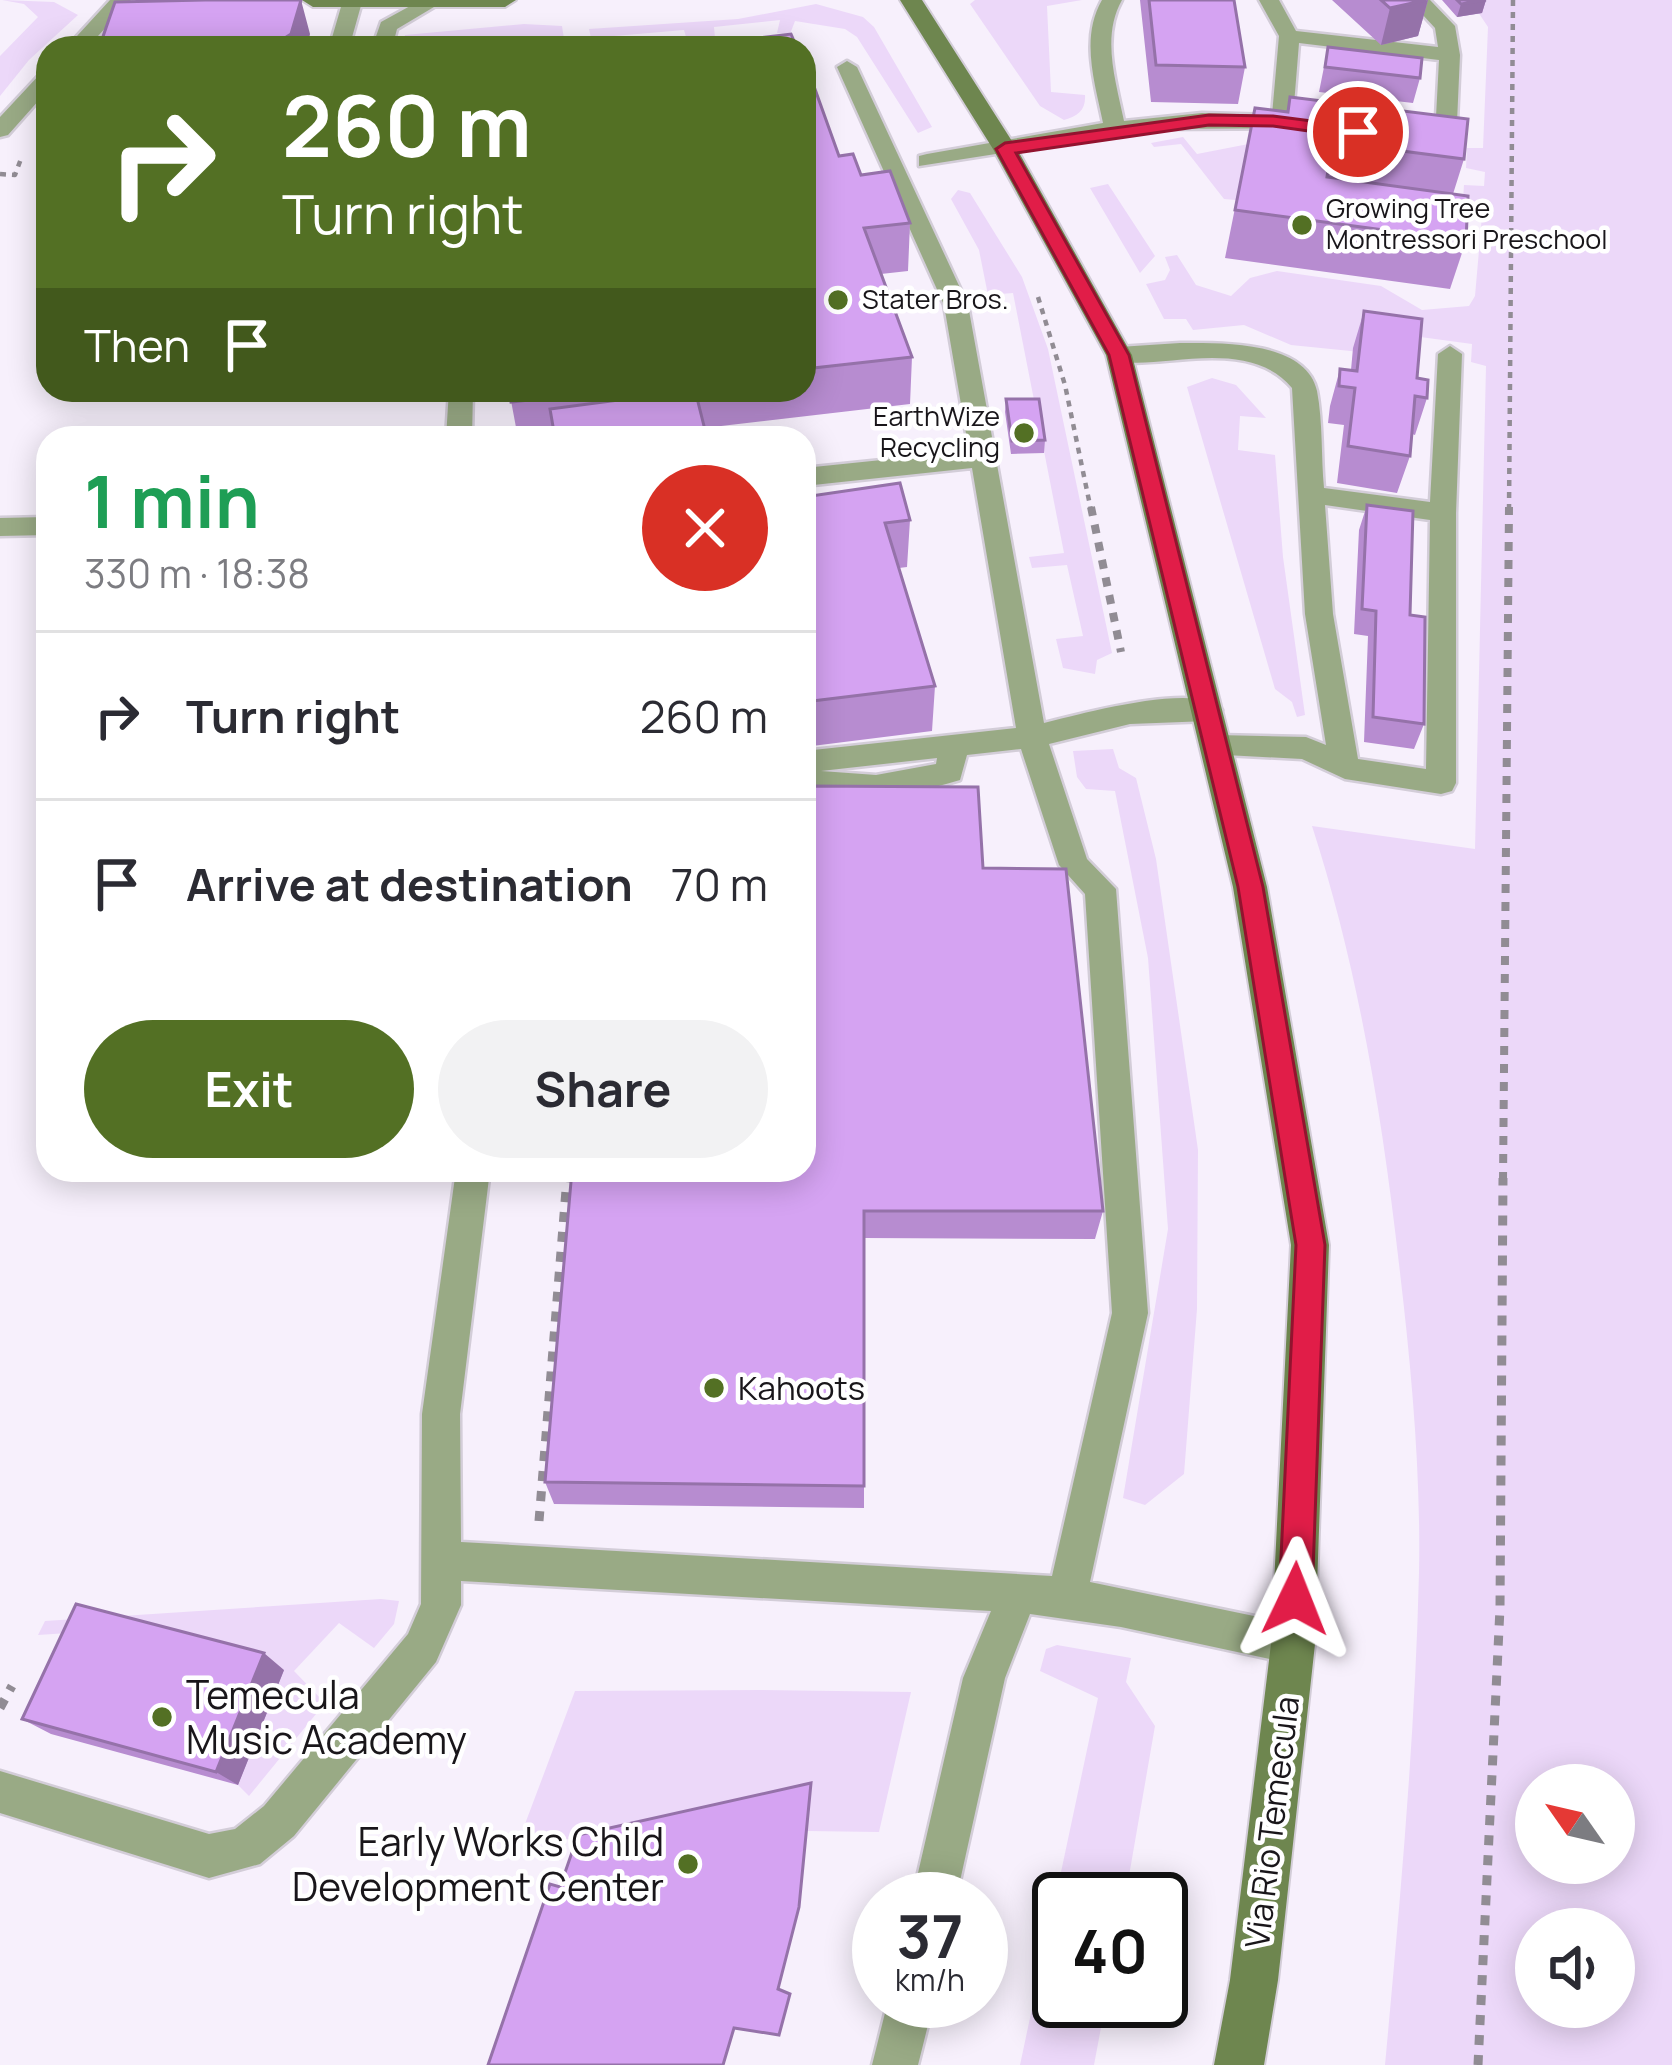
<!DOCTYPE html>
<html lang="en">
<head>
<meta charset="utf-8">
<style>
	body { margin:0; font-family:Manrope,sans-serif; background:#f2f2f3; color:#2b2b33; height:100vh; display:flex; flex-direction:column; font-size:45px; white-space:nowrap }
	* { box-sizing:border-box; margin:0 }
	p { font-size:39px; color:#7c7c81 }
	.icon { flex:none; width:66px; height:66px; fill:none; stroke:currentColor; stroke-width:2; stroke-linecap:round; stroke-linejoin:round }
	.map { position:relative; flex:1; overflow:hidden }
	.panel { position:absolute; left:36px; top:426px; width:780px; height:756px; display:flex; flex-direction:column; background:#fff; border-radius:36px; box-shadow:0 6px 30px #0003 }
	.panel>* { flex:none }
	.top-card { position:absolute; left:36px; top:36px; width:780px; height:366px; border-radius:36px; box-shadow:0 6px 30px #0003; background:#537024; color:#fff; overflow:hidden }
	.needle { width:78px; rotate:304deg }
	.controls { position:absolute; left:1515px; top:1764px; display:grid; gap:24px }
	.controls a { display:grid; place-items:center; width:120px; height:120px; border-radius:50%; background:#fff; box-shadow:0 6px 30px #0003; font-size:60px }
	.speed { position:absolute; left:852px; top:1872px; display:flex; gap:24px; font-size:60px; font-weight:700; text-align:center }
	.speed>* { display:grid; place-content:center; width:156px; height:156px; border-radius:50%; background:#fff; box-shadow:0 6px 30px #0003; line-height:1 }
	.speed small { font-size:30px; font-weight:400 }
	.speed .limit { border:6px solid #111; border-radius:18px; background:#fff; color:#111 }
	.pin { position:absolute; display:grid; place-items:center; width:102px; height:102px; color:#fff; margin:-51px; border:6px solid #fff; border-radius:50%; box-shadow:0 3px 12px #0007 }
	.me { position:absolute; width:132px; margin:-66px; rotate:2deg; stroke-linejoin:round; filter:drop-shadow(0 0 9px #0008) }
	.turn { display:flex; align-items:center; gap:42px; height:252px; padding:0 48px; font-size:54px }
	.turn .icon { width:156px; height:156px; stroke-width:2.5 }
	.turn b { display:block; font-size:84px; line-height:102px }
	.then { display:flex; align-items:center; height:114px; padding:0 48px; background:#0003; gap:24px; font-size:45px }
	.round { display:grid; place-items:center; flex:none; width:126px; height:126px; border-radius:63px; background:#f2f2f3 }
	.overview { display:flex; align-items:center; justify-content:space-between; height:204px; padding:0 48px }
	h1 { font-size:72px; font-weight:700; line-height:90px; color:#1e9e55 }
	.button { display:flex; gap:24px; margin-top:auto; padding:24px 48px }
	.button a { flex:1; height:138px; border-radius:72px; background:#537024; color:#fff; font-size:48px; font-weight:700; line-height:138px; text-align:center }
	.button a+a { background:#f2f2f3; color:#2b2b33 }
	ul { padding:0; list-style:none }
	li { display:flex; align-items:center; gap:36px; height:168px; padding:0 48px; border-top:3px solid #e1e1e2 }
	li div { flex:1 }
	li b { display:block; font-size:45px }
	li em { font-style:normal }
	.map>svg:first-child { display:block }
	.green { fill:#ecd8f9; fill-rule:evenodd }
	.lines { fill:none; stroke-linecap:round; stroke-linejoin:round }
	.lane-casing { stroke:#d3cdd8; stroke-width:5 }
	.secondary-casing { stroke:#d3cdd8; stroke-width:4 }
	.path-far2 { stroke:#918c94; stroke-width:4.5; stroke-dasharray:6 6; stroke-linecap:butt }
	.path-far1 { stroke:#918c94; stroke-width:8; stroke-dasharray:9 9; stroke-linecap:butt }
	.path { stroke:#918c94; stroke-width:9; stroke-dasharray:10 10; stroke-linecap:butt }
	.lane { fill:#99aa85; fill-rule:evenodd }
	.secondary { fill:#6e864f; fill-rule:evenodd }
	.wall { fill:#b78cd0 }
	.shaded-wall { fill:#9572a9 }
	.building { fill:#d5a3f2; stroke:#9572a9; stroke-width:3 }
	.route { fill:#e11d48; stroke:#92132f; stroke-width:3 }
	.poi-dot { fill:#537024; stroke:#fff; stroke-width:4.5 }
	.labels { text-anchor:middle; stroke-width:9; stroke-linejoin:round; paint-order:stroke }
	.far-poi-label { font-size:27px; fill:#19161a; stroke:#fff; text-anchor:start }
	.poi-label { font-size:33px; fill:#19161a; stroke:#fff; text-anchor:start }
	.street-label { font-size:33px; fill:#19161a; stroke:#fff }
	.near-poi-label { font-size:39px; fill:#19161a; stroke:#fff; text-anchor:start }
</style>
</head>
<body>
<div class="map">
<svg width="1672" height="2065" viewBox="0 0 1672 2065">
	<rect width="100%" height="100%" fill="#f7f0fc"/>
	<path class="green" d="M2,0L54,2L78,15L29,60L0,96V56L38,17L24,4Z
		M975,0H1082L1047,6L1051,92L1085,95C1086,110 1078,116 1064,120L1040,106L970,4Z
		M1470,0H1672V2065H1385C1400,1902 1415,1737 1419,1573C1421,1470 1411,1365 1399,1264C1382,1115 1358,968 1312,826L1475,849L1486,366L1471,362L1472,344L1413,336L1410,357L1291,345L1244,325L1193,330L1186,319H1164L1146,284L1165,280L1170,270L1165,257L1177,255L1196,285L1231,296L1250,278L1277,271L1381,286L1422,310L1469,306L1475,296L1482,216L1462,213L1464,185L1484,186L1485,172L1466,168L1467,148H1483L1488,27ZM1536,1785H1614V1863H1536ZM1536,1929H1614V2007H1536Z
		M816,4L863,17L874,27L932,127L918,133L857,37L845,29L795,21L790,34L777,33L780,20L714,27L715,38L687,40L684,30L591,38L589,29L738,19Z
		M524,24L562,26L564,39L505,48H403L405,35Z
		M1183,137L1197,154L1269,140L1246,156L1236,200L1224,199L1181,144L1154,147L1151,143Z
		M1108,184L1155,256L1140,273L1090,188Z
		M958,190L970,193L1022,277L1048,349L1112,653L1097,660L1095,674L1063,668L1056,639L1083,636L1067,565L1032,568L1029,557L1064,553L1013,293L988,295L979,250L951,199Z
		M1212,378L1236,385L1266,418L1240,416L1238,450L1275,455L1283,557L1305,715L1297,717L1292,702L1275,689L1187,387Z
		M1113,749L1119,768L1136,778L1156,859L1198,1150L1197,1309L1184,1474L1145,1505L1123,1498L1168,1229L1148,958L1115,791L1086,789L1077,777L1073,751Z
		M381,1599L399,1601L394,1624L374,1648L339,1623L294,1671L325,1703L249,1796L238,1785L283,1670L98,1631L38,1635L45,1621Z
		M1057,1645L1131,1658L1126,1682L1155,1726L1125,1899H1059V2001H1106L1094,2065H1020L1098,1698L1040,1671L1046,1649Z
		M759,1690L911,1692L879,1832L807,1831L811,1788L581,1839L519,1840L575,1691Z"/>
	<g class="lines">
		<defs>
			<path id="lane" d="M110,0H131L87,48H66Z
				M343,0L362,2L349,48H329Z
				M421,0L444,1L397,29L392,48H372L381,22Z
				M1102,0H1122C1101,37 1116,81 1124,121L1202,113L1272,115L1279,36L1259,0H1279L1296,31L1438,47L1435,28L1409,0H1430L1455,26L1460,55L1456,144L1445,151L1417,141L1435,136L1439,60L1299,43L1293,117L1304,123L1301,128L1156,129L919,166V156L927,154L1103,123C1095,83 1080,38 1102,0Z
				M847,61L857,67L968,305L1044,723C1077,715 1202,680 1222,710L1208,721L1130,724L1049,744L1087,859L1116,889L1148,1313L1090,1582L1293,1624L1307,1630L1313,1644L1307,1658L1293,1664L1121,1627L1030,1614L1005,1678L956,1899H912L963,1678L991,1611L461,1581V1605L436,1662L294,1836L260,1864L209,1878L0,1813V1771L209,1834L235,1829L264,1806L408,1634L421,1604L422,1414L456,1170H490L460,1414L461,1542L1052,1576L1112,1313L1085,894L1059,865L1021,749L967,755L960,780C908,796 857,805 804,788V751L1016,728L972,468L804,486V468L969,451L944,305L837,67ZM937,758L936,764L876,775L821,771Z
				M48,71V90L8,135L0,137V117L41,73Z
				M1180,343C1219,343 1306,340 1317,391C1323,422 1321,457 1324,488L1430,502L1438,354L1450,346L1462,354L1456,513V783L1452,791L1441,794L1345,779L1302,759L1207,754L1202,746L1207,738L1217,735L1306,737L1326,745L1305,614L1292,388C1242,328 1135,381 1107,355L1119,347ZM1325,505L1430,520L1426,769L1358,759L1333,614Z
				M449,390H473L472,438H446Z
				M48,517V535L0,536V518Z
				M888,2001H934L918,2065H872Z"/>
			<path id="secondary" d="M302,0H516L505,7H313Z
				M900,0H922L1017,149L1132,355L1267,887L1329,1245L1315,1644L1278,1980L1264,2065H1214L1230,1980L1271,1644L1291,1245L1233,887L1106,355L993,149Z"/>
		</defs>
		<use href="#lane" class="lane-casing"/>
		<use href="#secondary" class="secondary-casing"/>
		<path class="path-far2" d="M0,174L15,175L22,156
			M1038,297L1065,385L1091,510
			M1509,510L1513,0"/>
		<path class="path-far1" d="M1091,507L1121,652
			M567,1181L568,1170
			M1503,1181L1509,507"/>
		<path class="path" d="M539,1521L567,1178
			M0,1708L12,1686
			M1478,2065L1500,1608L1503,1178"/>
		<use href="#lane" class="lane"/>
		<use href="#secondary" class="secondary"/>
	</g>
	<path class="wall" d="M1140,0H1234L1245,67L1238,104L1151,102Z
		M1332,0H1428L1418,36L1381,45Z
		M1442,0H1486L1482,13L1457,17Z
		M1328,47L1420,78L1413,103L1319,92Z
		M804,63L839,156L910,223L908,271L881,274L912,357L910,404L704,428L707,438H518L509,390H804Z
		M1255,108L1464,159L1453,194L1466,241L1450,289L1225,258Z
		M1364,311L1417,378L1427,398L1415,435L1412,434L1410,456L1397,493L1337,483L1344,425L1328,423L1330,406L1340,369L1351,370L1353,348Z
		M1006,399L1045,440L1044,453L1011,454L1005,412Z
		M804,497L910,520L907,567L899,568L935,686L932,731L804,747Z
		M1367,505L1410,615L1424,724L1414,749L1364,742L1368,636L1354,634L1359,530Z
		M983,868L1103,1211L1095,1239L864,1238V1508L554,1504L545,1482Z
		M284,1670L238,1785L51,1734L22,1719Z"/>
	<path class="shaded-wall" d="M301,0L310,34L307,48H269Z
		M1428,0L1418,36L1381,45L1390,8Z
		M1486,0L1482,13L1457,17L1461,4Z
		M264,1653L284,1670L238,1785L216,1772Z"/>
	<path class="building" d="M205,0H301L291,34L269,48H99L115,2Z
		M1149,0H1234L1245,67L1156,65Z
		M1381,0H1426L1390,8Z
		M1457,0H1486L1461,4Z
		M791,34L797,48H673Z
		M1328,47L1422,58L1420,78L1325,67Z
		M804,63L811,78L804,79Z
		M811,78L839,156L853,154L861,175L890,171L910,223L864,228L912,357L804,369V79Z
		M1290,97L1468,119L1464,159L1332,142L1327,177L1468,196L1466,241L1235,210L1255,108L1288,112Z
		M1364,311L1422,319L1417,378L1428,380L1427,398L1415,396L1410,456L1348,446L1355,388L1339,386L1340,369L1357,371Z
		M509,390H616L511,402Z
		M695,390L707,438H555L550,409Z
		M1006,399H1039L1045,440L1012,441Z
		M900,483L910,520L885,523L935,686L804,702V497Z
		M1367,505L1413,511L1410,615L1425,617L1424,724L1373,717L1376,611L1362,609Z
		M804,786L978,787L983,868L1066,869L1103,1211H864V1486L545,1482L572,1170H804Z
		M76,1604L264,1653L216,1772L22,1719Z
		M811,1783L799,1907L778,1989L790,1994L779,2035L734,2028L723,2065H488L550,1884L560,1887L578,1835Z"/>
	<path class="route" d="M1209,115L1273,116L1358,127L1367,132L1358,138L1273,126L1209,125L1016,153L1129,355L1263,887L1325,1245L1312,1599L1307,1611L1295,1616L1283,1611L1279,1599L1296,1245L1238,887L1109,355L996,149L1005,143Z"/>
	<g class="poi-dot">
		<circle cx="1302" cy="225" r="12"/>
		<circle cx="838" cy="300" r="12"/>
		<circle cx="1024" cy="433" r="12"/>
		<circle cx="714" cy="1388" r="12"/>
		<circle cx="162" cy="1717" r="12"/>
		<circle cx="688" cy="1864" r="12"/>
	</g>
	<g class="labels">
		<g class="far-poi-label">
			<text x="1326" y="218">Growing Tree<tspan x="1326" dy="31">Montressori Preschool</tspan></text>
			<text x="862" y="309">Stater Bros.</text>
			<text x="1000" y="426" text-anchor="end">EarthWize<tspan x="1000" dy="31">Recycling</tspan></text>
		</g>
		<g class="poi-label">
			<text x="738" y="1400">Kahoots</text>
		</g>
		<g class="street-label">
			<text transform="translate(1272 1822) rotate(-83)" y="12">Via Rio Temecula</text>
		</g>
		<g class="near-poi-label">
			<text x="186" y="1709">Temecula<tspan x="186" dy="45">Music Academy</tspan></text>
			<text x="664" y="1856" text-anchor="end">Early Works Child<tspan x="664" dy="45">Development Center</tspan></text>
		</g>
	</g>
</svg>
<div class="controls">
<a><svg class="needle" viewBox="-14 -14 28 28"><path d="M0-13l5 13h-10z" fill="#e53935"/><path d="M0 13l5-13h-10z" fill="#7c7c81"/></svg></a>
<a><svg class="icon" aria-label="sound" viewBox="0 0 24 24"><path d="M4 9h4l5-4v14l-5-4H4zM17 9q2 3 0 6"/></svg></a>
</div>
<div class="speed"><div>37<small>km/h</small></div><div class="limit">40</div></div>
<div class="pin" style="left:1358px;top:132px;background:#d93025"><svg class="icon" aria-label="arrive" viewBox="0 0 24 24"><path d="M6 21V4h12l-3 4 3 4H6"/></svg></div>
<svg class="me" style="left:1295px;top:1599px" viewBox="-20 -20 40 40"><path d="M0-17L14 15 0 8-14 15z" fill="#e11d48" stroke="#fff" stroke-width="4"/></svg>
<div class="top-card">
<div class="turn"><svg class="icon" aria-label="right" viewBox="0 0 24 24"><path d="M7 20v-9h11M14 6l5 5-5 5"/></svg><div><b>260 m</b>Turn right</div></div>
<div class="then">Then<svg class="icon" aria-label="arrive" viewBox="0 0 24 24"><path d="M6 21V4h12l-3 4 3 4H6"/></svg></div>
</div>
<section class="panel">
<div class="overview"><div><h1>1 min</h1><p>330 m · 18:38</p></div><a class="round" style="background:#d93025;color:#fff"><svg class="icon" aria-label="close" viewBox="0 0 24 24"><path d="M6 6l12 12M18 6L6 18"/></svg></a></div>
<ul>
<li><svg class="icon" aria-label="right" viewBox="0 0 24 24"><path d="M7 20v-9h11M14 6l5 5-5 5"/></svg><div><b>Turn right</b></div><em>260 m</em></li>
<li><svg class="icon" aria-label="arrive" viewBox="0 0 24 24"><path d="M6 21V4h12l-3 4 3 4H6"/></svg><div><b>Arrive at destination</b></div><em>70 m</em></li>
</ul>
<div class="button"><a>Exit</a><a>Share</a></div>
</section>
</div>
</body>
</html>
